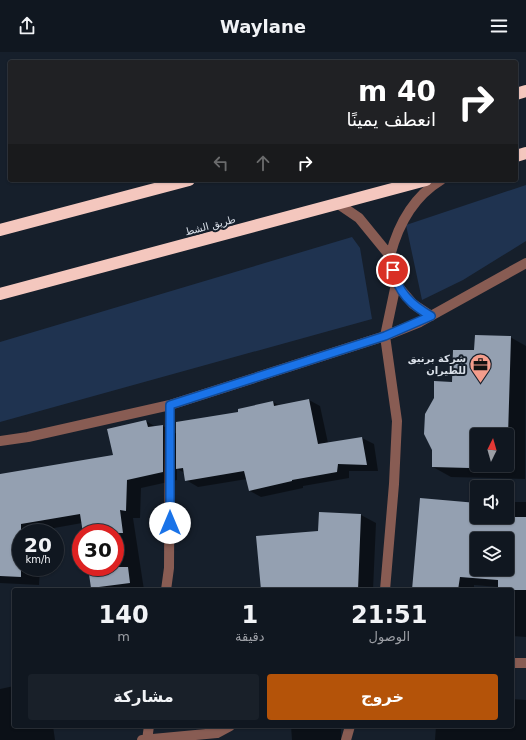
<!DOCTYPE html>
<html lang="ar">
<head>
<meta charset="utf-8">
<style>
	body { margin:0; font-family:"DejaVu Sans","Noto Naskh Arabic",sans-serif; background:#192029; color:#f1f3f6; direction:rtl; height:100vh; display:flex; flex-direction:column; font-size:15px; white-space:nowrap }
	* { box-sizing:border-box; margin:0 }
	p { font-size:13px; color:#9c9fa5 }
	.icon { flex:none; width:22px; height:22px; fill:none; stroke:currentColor; stroke-width:2; stroke-linecap:round; stroke-linejoin:round }
	.map { position:relative; flex:1; overflow:hidden; direction:ltr }
	.panel { position:absolute; left:12px; top:536px; width:502px; height:140px; display:flex; flex-direction:column; background:#101720; border-radius:4px; box-shadow:0 1px 3px #0004,0 0 0 1px #30363e; direction:rtl }
	.panel>* { flex:none }
	.banner { position:absolute; left:8px; top:8px; width:510px; height:122px; border-radius:4px; box-shadow:0 1px 3px #0004,0 0 0 1px #30363e; direction:rtl; background:#202124; color:#fff; overflow:hidden }
	.needle { width:26px; rotate:5deg }
	.controls { position:absolute; left:470px; top:376px; display:grid; gap:8px }
	.controls a { display:grid; place-items:center; width:44px; height:44px; border-radius:4px; background:#101720; box-shadow:0 1px 3px #0004,0 0 0 1px #30363e; font-size:20px }
	.speed { position:absolute; left:12px; top:472px; display:flex; gap:8px; font-size:20px; font-weight:700; text-align:center }
	.speed>* { display:grid; place-content:center; width:52px; height:52px; border-radius:50%; background:#101720; box-shadow:0 1px 3px #0004,0 0 0 1px #30363e; line-height:1 }
	.speed small { font-size:10px; font-weight:400 }
	.speed .limit { border:6px solid #d22; background:#fff; color:#111 }
	.pin { position:absolute; display:grid; place-items:center; width:34px; height:34px; color:#fff; margin:-17px; border:2px solid #fff; border-radius:50%; box-shadow:0 1px 4px #0007 }
	.me { position:absolute; width:44px; margin:-22px; rotate:0deg; stroke-linejoin:round; filter:drop-shadow(0 0 3px #0008) }
	.turn { display:flex; align-items:center; gap:14px; height:84px; padding:0 16px; font-size:18px }
	.turn .icon { width:52px; height:52px; stroke-width:2.5 }
	.turn b { display:block; font-size:28px; line-height:34px }
	.lanes { display:flex; align-items:center; height:38px; padding:0 16px; background:#0003; justify-content:center; gap:20px; direction:ltr }
	.lanes .off { opacity:.35 }
	.eta { display:flex; justify-content:space-evenly; align-items:center; height:68px; text-align:center }
	.eta b { font-size:24px; font-weight:700; line-height:28px }
	.action { display:flex; gap:8px; margin-top:auto; padding:8px 16px }
	.action a { flex:1; height:46px; border-radius:4px; background:#b45309; color:#fff; font-size:16px; font-weight:700; line-height:46px; text-align:center }
	.action a+a { background:#192029; color:#f1f3f6 }
	header { display:flex; justify-content:space-between; align-items:center; height:52px; padding:0 16px; background:#101720; font-size:18px; font-weight:700 }
	.map>svg:first-child { display:block }
	.green { fill:#1f3350 }
	.shadow { fill:#0007; fill-rule:evenodd }
	.building { fill:#94a0b1; fill-rule:evenodd }
	.lines { fill:none; stroke-linecap:round; stroke-linejoin:round }
	.minor { stroke:#885c53; stroke-width:10 }
	.highway { stroke:#f4c7be; stroke-width:12 }
	.route-casing { stroke:#114b97; stroke-width:10 }
	.route { stroke:#1a73e8; stroke-width:7 }
	.labels { text-anchor:middle; stroke-width:4; stroke-linejoin:round; paint-order:stroke }
	.street-label { font-size:10px; fill:#dae0e9; stroke:#161f2b }
	.poi-label { font-size:10px; font-weight:bold; fill:#dae0e9; stroke:#161f2b; text-anchor:end }
</style>
</head>
<body>
<header><svg class="icon" aria-label="menu" viewBox="0 0 24 24"><path d="M4 6h16M4 12h16M4 18h16"/></svg>Waylane<svg class="icon" aria-label="share" viewBox="0 0 24 24"><path d="M12 15V3M7 8l5-5 5 5M5 13v7h14v-7"/></svg></header>
<div class="map">
<svg width="526" height="688" viewBox="0 0 526 688">
	<rect width="100%" height="100%" fill="#161f2b"/>
	<path class="green" d="M526,133V189L463,228L422,248L406,173Z
		M352,185L360,196L372,267L0,370V290Z"/>
	<path class="shadow" d="M510,285L526,294L525,427L451,425L433,415L453,331L475,299ZM477,383H507V413H477Z
		M309,348L320,354L328,391L362,386L374,392L378,419H349V426L303,434V436L261,445L250,439L247,427L198,435L186,428L185,421L177,417V428L141,436L140,466H133L144,538H92L89,515H115V481H84L82,471L43,478L42,481H21V515H40L39,533L0,531V423L114,404L146,369L156,375L163,374L177,382L273,350L280,354Z
		M514,450H526V585L512,584V538H499V535L474,533V538H412L477,452V465H507V455L514,456ZM477,487H507V517H477Z
		M320,461L361,463L376,471L373,538H262L319,480Z
		M14,634V674H53L55,688H0V637Z
		M512,647L526,648V688H435L436,674H512Z
		M291,674H341V688H292Z"/>
	<path class="building" d="M475,283L511,284L507,417L432,415V398L424,382L425,362L434,346V329L452,330L453,298H474ZM477,383H507V413H477Z
		M309,347L318,392L362,385L367,413L338,412L337,420L292,428V429L249,439L244,419L185,429L183,416L176,417V370L238,360V357L273,349L274,354Z
		M146,368L148,375L163,373V420L127,428L126,459L120,458L123,481H83L80,462L21,472V525L0,524V422L113,403L107,377Z
		M420,446L477,451V465H526V538H498V528L460,525L458,538H412ZM477,487H507V517H477Z
		M319,460L361,462L358,538H261L256,484L318,479Z
		M88,515H128L130,531L91,536Z"/>
	<g class="lines">
		<path class="minor" d="M337,151L359,166L390,204L396,232L385,284L397,369L394,432L385,538
			M390,204C398,173 413,145 441,128
			M396,232L413,252L431,264
			M0,389L28,385L170,353L385,284L420,270L526,211
			M166,538L169,516L170,353
			M512,611H526
			M142,688L217,681L230,674
			M147,688L149,674
			M346,688L350,674"/>
		<path class="highway" d="M516,42L526,39
			M516,104L526,101
			M0,178L189,128
			M0,242L426,128"/>
	</g>
	<g class="lines">
		<defs>
			<path id="route" d="M170,471V353L385,284L431,264C411,253 398,240 393,218"/>
		</defs>
		<use href="#route" class="route-casing"/>
		<use href="#route" class="route"/>
	</g>
	<defs>
		<symbol id="office-pin" viewBox="-11 -11 22 30"><path d="M0 17L-7.5 6A9.5 9.5 0 1 1 7.5 6Z" fill="#f49d8c" stroke="#161f2b"/><path d="M-6-3h4V-5.5h4V-3h4V5H-6ZM-1-4.5V-3h2v-1.5ZM-6 0V1H6V0Z" fill="#111"/></symbol>
	</defs>
	<g fill-rule="evenodd">
		<use href="#office-pin" x="468" y="300" width="25" height="34"/>
	</g>
	<g class="labels">
		<g class="street-label">
			<text transform="translate(210 173) rotate(-15)" y="4">طريق الشط</text>
		</g>
		<g class="poi-label">
			<text x="466" y="310">شركة برنيق<tspan x="466" dy="12">للطيران</tspan></text>
		</g>
	</g>
</svg>
<div class="controls">
<a><svg class="needle" viewBox="-14 -14 28 28"><path d="M0-13l5 13h-10z" fill="#e53935"/><path d="M0 13l5-13h-10z" fill="#9c9fa5"/></svg></a>
<a><svg class="icon" aria-label="sound" viewBox="0 0 24 24"><path d="M4 9h4l5-4v14l-5-4H4zM17 9q2 3 0 6"/></svg></a>
<a><svg class="icon" aria-label="layers" viewBox="0 0 24 24"><path d="M12 4l9 5-9 5-9-5zM3 14l9 5 9-5"/></svg></a>
</div>
<div class="speed"><div>20<small>km/h</small></div><div class="limit">30</div></div>
<div class="pin" style="left:393px;top:218px;background:#d93025"><svg class="icon" aria-label="arrive" viewBox="0 0 24 24"><path d="M6 21V4h12l-3 4 3 4H6"/></svg></div>
<svg class="me" style="left:170px;top:471px" viewBox="-20 -20 40 40"><circle r="19" fill="#fff"/><path d="M0-13L10 11 0 6-10 11z" fill="#1a73e8"/></svg>
<div class="banner">
<div class="turn"><svg class="icon" aria-label="right" viewBox="0 0 24 24"><path d="M7 20v-9h11M14 6l5 5-5 5"/></svg><div><b>40 m</b>انعطف يمينًا</div></div>
<div class="lanes"><svg class="icon off" aria-label="left" viewBox="0 0 24 24"><path d="M17 20v-9H6M10 6l-5 5 5 5"/></svg><svg class="icon off" aria-label="ahead" viewBox="0 0 24 24"><path d="M12 20V5M6 11l6-6 6 6"/></svg><svg class="icon" aria-label="right" viewBox="0 0 24 24"><path d="M7 20v-9h11M14 6l5 5-5 5"/></svg></div>
</div>
<section class="panel">
<div class="eta">
<div><b>21:51</b><p>الوصول</p></div>
<div><b>1</b><p>دقيقة</p></div>
<div><b>140</b><p>m</p></div>
</div>
<div class="action"><a>خروج</a><a>مشاركة</a></div>
</section>
</div>
</body>
</html>
